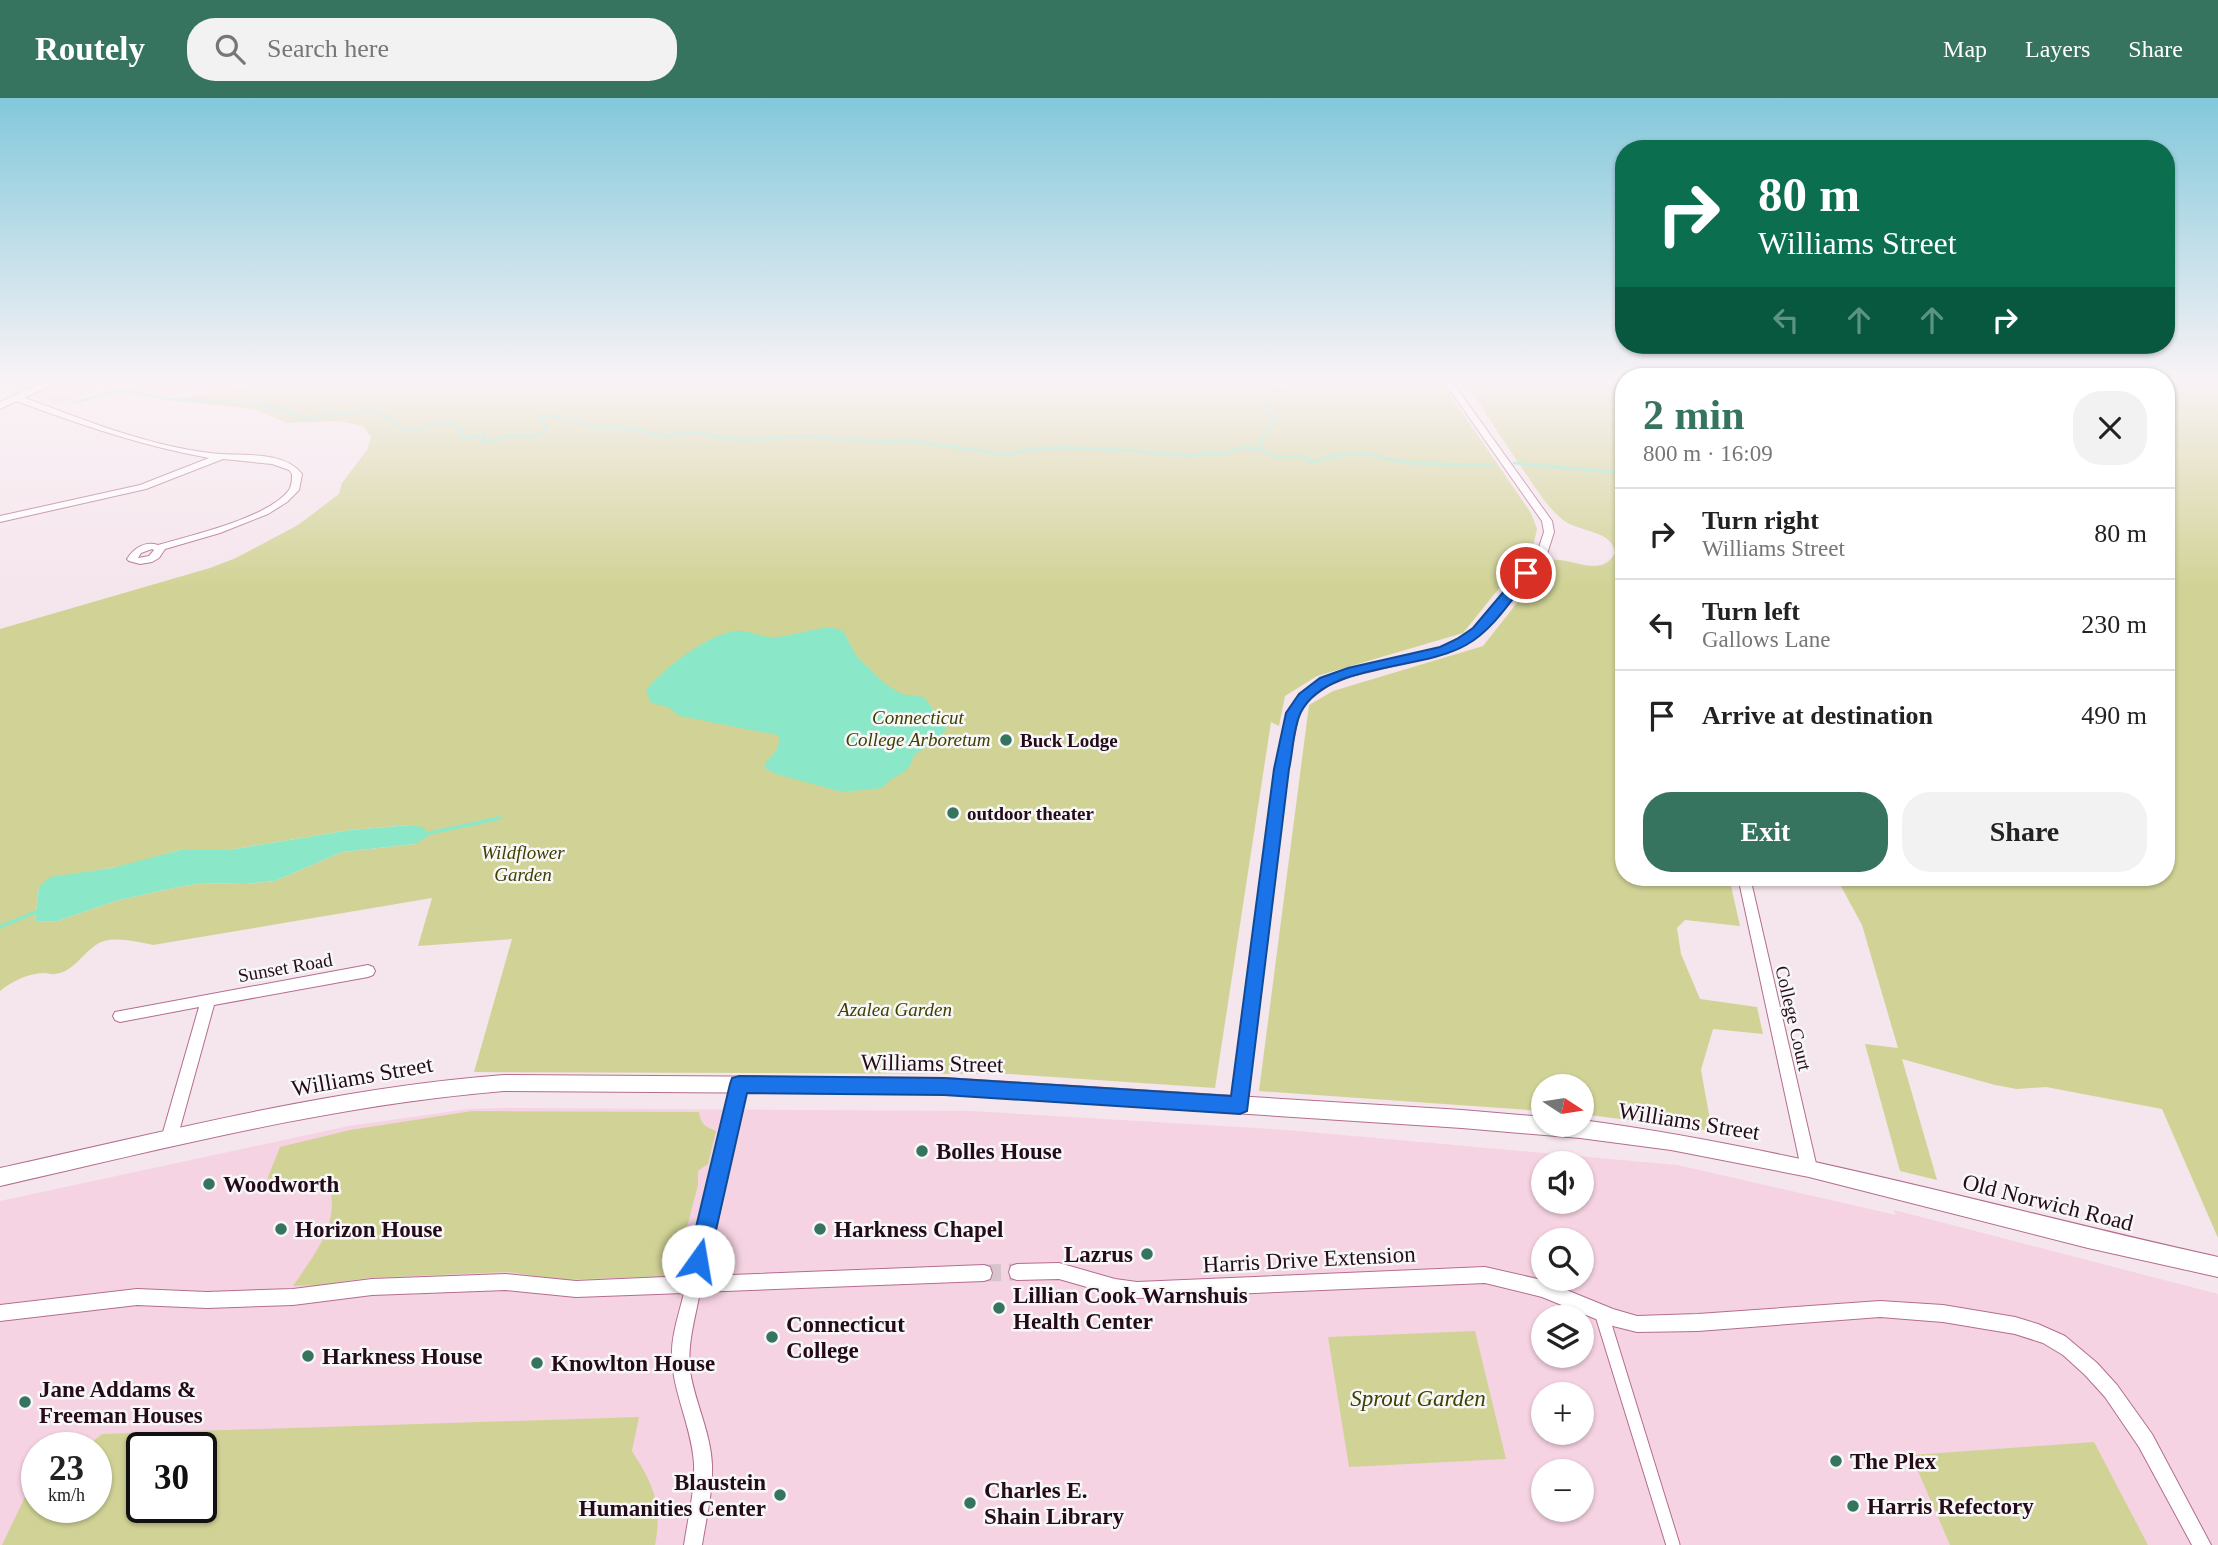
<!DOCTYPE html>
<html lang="en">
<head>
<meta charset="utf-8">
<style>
	body { margin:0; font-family:Georgia,serif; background:#f2f2f2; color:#222; height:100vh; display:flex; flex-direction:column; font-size:26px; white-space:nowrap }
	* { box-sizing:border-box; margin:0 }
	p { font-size:23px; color:#767676 }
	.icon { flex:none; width:38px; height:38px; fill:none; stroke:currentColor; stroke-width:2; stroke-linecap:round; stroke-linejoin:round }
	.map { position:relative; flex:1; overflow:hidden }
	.sheet { position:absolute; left:1615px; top:270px; width:560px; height:518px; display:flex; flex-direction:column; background:#fff; border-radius:28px; box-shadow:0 2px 5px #0004 }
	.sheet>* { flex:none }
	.top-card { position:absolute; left:1615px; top:42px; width:560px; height:214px; border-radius:28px; box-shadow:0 2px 5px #0004; background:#0b6e4f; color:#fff; overflow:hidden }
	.needle { width:46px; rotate:102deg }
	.fabs { position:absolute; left:1531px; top:976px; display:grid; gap:14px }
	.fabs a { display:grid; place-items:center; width:63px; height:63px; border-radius:50%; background:#fff; box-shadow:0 2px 5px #0004; font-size:35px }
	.speed { position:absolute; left:21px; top:1334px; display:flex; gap:14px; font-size:35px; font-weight:700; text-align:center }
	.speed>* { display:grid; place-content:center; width:91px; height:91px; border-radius:50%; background:#fff; box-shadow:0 2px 5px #0004; line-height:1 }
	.speed small { font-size:18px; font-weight:400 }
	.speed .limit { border:4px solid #111; border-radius:10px; background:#fff; color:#111 }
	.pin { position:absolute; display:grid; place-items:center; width:60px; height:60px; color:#fff; margin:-30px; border:4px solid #fff; border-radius:50%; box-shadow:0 2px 7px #0007 }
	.me { position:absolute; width:77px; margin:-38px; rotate:13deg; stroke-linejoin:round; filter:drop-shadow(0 0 5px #0008) }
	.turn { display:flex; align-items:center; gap:24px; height:147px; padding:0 28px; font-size:32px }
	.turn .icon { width:91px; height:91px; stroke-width:2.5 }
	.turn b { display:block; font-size:49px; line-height:60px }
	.lanes { display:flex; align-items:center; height:66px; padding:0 28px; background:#0003; justify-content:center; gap:35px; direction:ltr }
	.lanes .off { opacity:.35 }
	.round { display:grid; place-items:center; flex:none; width:74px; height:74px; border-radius:28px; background:#f2f2f2 }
	.head { display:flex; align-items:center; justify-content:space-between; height:119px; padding:0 28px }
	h1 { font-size:42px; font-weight:600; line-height:52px; color:#367460 }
	.action { display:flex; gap:14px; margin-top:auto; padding:14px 28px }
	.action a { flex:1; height:80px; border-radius:28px; background:#367460; color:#fff; font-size:28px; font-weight:600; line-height:80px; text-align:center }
	.action a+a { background:#f2f2f2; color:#222 }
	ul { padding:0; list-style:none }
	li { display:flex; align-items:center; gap:21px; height:91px; padding:0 28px; border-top:2px solid #e0e0e0 }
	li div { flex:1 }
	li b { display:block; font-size:26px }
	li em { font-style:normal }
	header { display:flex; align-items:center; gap:42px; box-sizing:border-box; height:98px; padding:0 35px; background:#367460; color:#fff }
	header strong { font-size:33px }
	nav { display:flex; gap:38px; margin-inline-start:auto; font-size:24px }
	.search { width:490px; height:63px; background:#f2f2f2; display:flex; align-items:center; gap:18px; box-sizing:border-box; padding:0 24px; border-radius:28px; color:#767676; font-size:26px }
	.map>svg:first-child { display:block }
	.built { fill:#f6d3e2; fill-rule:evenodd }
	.green { fill:#d1d396; fill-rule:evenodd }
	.water { fill:#8ae7c7 }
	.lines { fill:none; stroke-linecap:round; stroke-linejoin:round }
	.stream-far1 { stroke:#8ae7c7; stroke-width:2.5 }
	.stream { stroke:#8ae7c7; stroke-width:3.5 }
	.minor-tunnel { stroke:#d6c4cc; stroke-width:17; stroke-dasharray:17 8; stroke-linecap:butt }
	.pedestrian-casing { stroke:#b46d8f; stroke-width:15 }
	.minor-casing { stroke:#b46d8f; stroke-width:2 }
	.tertiary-casing { stroke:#b46d8f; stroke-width:2 }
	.pedestrian { stroke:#fff; stroke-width:13 }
	.minor { fill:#fff; fill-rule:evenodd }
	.tertiary { fill:#fff; fill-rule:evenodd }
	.route { fill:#1a73e8; stroke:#114b97; stroke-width:2 }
	.poi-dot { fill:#367460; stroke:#f7f7f7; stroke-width:2.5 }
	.labels { text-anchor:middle; stroke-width:5; stroke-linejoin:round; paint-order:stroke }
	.park-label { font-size:19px; font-style:italic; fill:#3f3f00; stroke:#f7f7f7 }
	.poi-label { font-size:19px; font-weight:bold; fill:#250a19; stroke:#f7f7f7; text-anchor:start }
	.street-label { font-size:19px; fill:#250a19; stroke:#f7f7f7 }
	.near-street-label { font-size:23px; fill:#250a19; stroke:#f7f7f7 }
	.near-poi-label { font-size:23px; font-weight:bold; fill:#250a19; stroke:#f7f7f7; text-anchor:start }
	.near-park-label { font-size:23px; font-style:italic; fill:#3f3f00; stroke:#f7f7f7 }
</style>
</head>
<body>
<header>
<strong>Routely</strong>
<div class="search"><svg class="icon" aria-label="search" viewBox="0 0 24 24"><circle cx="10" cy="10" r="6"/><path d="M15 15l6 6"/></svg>Search here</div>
<nav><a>Map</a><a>Layers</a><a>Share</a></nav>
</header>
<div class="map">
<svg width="2218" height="1447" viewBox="0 0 2218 1447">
	<rect width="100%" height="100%" fill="#f5e5ec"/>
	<path class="built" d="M59,285H253L238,293L224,296L166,298L109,287L58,308L36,298Z
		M504,1010L972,1013L1287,1032L1677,1067L1896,1117L1894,1112L2218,1196V1447H0V1103L349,1028L468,1011ZM1544,1066H1582V1104H1544ZM1544,1143H1582V1181H1544ZM1544,1220H1582V1258H1544ZM1544,1297H1582V1335H1544ZM37,1349H96V1409H37ZM142,1349H201V1409H142ZM1544,1374H1582V1412H1544Z"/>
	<path class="green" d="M254,285H1442L1531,415L1537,431L1533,448L1463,535L1317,578L1285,598L1279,628L1271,624L1215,990L1010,976L474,974L512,841L418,848L432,800L153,847C138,844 120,839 104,843C85,849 76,874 55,876C52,877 48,875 45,875C29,875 12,883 0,893V531L210,470L236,460L298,427L339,396L342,385L367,352L371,339L363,328L338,323L288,325L253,311L156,301L231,295ZM410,727L415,746L342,754L275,783L245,786L204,785L178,789L115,803L58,823L35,824L39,789L81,775L123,768L180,752H228L351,732Z
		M1467,285H1624V779H1729L1740,828L1685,822L1677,830L1681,856L1700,901L1757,909L1763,936L1713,931L1701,972L1712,1033L1582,1016V989H1544L1543,1013L1259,993L1309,607L1333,593L1483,548L1551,462C1572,459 1601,481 1615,455C1613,432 1578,434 1563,422C1548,410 1537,392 1526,376C1505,346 1486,316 1467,285Z
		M2167,285H2218V1140L2162,1011L2046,989L2017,991L1995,987L1902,961L1937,1082L1900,1073L1865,946L1898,950L1862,827L1836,779H2166Z
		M472,1013L699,1014C700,1026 706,1029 716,1033L708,1066L698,1073V1087L674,1178L562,1182L508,1174L368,1180L319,1187L293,1188C313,1158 339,1128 330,1091L274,1095L268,1079L280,1049L350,1032Z
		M1475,1233L1506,1361L1349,1369L1328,1239Z
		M639,1319L632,1353C653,1386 663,1407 655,1447H2L25,1399L37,1389V1409H96V1349H86L102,1336ZM142,1349H201V1409H142Z
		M2094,1344L2148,1447H1950L1911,1357Z"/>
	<path class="water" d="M830,529L843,533L857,559L884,585L901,596L924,599L947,631L938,641L913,658C911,677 892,676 882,690L842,694L776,676L766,671L764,666L776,653L780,641L777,637L680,618L668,609L651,605L646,592C664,570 707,537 735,533C748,531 759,539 772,539C789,539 812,531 830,529Z
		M410,727L423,729L430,737L415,746L342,754L275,783L245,786L204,785L178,789L115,803L58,823L35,824L39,789L50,779L112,770L180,752H228L351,732Z"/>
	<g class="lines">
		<path class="stream-far1" d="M74,305L121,292L168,301L252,304L306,320L370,313L392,321L405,333C426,333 444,315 463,332L459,337L464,340L484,336L483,345L512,337L527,339L543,336L547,327L542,324L540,318C554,316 567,324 581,323L587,329L630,330L665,338L692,334L740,342L803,338L894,344L905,342L1010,357C1044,341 1148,355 1189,358L1203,355L1224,356L1244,349L1263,352L1273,358L1306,359L1309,365L1334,358L1363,355L1406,365L1491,367
			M1255,350L1260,349L1262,339L1277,322L1265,312L1268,304L1262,295C1274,293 1279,288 1290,285
			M1514,365L1624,375"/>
		<path class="stream" d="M430,735L500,720
			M0,829L36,814"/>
		<path class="minor-tunnel" d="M984,1175L1017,1174"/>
		<defs>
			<path id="pedestrian" d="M1601,1214L1673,1447"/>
			<path id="minor" d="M1445,285H1453L1552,423L1554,434L1547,456L1482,535L1448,555L1351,578L1329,587L1308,602L1299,615L1287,672L1247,1007L1245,1012L1240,1014L1235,1012L1233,1007L1275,672L1287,615L1300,596L1321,581L1348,571L1441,550L1474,531L1537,455L1544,434L1542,423Z
				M14,298H20C82,321 145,347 210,355C238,359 283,351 302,376L299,392L287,404L268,416L220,435L165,451L159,460L152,464L140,466L129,463L127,461C134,450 145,443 158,447C192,437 268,420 289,392C292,387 292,382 292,376L289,372L272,366L223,361L146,391L0,424V418L140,387L209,360C142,348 78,326 14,302ZM152,451L154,452L149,458L138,460L141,455Z
				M1738,779H1750L1817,1070L1814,1075L1809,1077L1804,1075L1801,1070Z
				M368,867L373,869L375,873L373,877L368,879L214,907L177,1041L174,1046L169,1048L164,1046L161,1041L199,909L120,924L115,922L113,918L115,914Z
				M739,980L744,981L746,986L704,1178L984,1167L990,1169L992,1175L990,1181L984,1183L700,1194C695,1221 687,1246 690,1273C695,1305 711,1335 712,1367C713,1394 706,1421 702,1447H684C688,1420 695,1393 694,1366C692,1329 673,1296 672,1259C671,1238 679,1216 684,1195L576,1199L506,1192L372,1197L293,1207L207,1210L137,1207L0,1223V1207L137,1191L207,1194L293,1191L372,1181L506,1176L576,1183L688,1178L732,986L734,981Z
				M1059,1165L1115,1181L1137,1184L1485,1169L1542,1182L1613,1211L1637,1218L1698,1216L1880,1203L1943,1207L2015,1219L2038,1226L2065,1238L2097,1265L2117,1287L2152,1336L2211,1447H2192L2139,1349L2105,1299L2085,1277L2063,1257L2043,1245L2015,1236L1943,1224L1880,1219L1698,1233L1637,1234L1613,1228L1542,1199L1485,1185L1137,1200L1115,1197L1059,1181L1017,1182L1011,1180L1009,1174L1011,1168L1017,1166Z"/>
			<path id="tertiary" d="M42,285H56L0,311V304Z
				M504,977L944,980L1462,1012L1544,1019V1027H1582V1022C1798,1051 2006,1112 2218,1159V1179L2088,1150L1809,1079L1671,1052L1580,1040L1462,1030L944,996L504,993C332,1007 167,1050 0,1088V1070C167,1033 333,990 504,977Z"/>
		</defs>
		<use href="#pedestrian" class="pedestrian-casing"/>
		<use href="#minor" class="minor-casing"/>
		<use href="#tertiary" class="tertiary-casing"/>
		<use href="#pedestrian" class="pedestrian"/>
		<use href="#minor" class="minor"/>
		<use href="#tertiary" class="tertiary"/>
	</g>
	<linearGradient id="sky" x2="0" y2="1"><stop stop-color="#82c8db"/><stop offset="0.58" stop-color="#faf3f6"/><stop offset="1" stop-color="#faf3f6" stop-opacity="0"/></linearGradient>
	<rect width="2218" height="488" fill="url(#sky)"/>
	<path class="route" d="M1526,471L1531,472V477C1512,501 1493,532 1466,547C1421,573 1327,564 1301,614C1293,630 1293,654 1289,671L1247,1013L1240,1016L944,997L747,995L709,1163L706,1171L698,1174L691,1171L688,1163L730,986L732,980L739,978L944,980L1231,998L1274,671L1286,615L1299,596L1320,580L1348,570L1440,549L1457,541L1473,530L1522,472Z"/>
	<g class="poi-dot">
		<circle cx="1006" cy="642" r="7"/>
		<circle cx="953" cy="715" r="7"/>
		<circle cx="922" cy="1053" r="7"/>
		<circle cx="209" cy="1086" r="7"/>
		<circle cx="281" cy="1131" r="7"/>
		<circle cx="820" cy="1131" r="7"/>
		<circle cx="1147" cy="1156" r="7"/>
		<circle cx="999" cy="1210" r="7"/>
		<circle cx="772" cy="1239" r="7"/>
		<circle cx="308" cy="1258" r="7"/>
		<circle cx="537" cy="1265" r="7"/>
		<circle cx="25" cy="1304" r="7"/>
		<circle cx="1836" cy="1363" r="7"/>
		<circle cx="780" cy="1397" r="7"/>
		<circle cx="970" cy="1405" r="7"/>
		<circle cx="1853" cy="1408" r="7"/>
	</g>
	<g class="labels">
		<g class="park-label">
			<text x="918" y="626">Connecticut<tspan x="918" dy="22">College Arboretum</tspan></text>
			<text x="523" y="761">Wildflower<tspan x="523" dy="22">Garden</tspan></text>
			<text x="895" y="918">Azalea Garden</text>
		</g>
		<g class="poi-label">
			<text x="1020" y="649">Buck Lodge</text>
			<text x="967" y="722">outdoor theater</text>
		</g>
		<g class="street-label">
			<text transform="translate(285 869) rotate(-10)" y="7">Sunset Road</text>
			<text transform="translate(1794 920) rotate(77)" y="7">College Court</text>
		</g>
		<g class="near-street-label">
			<text transform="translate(932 965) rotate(1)" y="8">Williams Street</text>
			<text transform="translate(362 978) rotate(-10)" y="8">Williams Street</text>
			<text transform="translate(1689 1023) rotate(9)" y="8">Williams Street</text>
			<text transform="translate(2048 1104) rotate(14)" y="8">Old Norwich Road</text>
			<text transform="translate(1309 1161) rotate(-3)" y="8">Harris Drive Extension</text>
		</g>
		<g class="near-poi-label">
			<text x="936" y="1061">Bolles House</text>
			<text x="223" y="1094">Woodworth</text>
			<text x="295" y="1139">Horizon House</text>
			<text x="834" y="1139">Harkness Chapel</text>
			<text x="1133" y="1164" text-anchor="end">Lazrus</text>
			<text x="1013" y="1205">Lillian Cook Warnshuis<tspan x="1013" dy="26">Health Center</tspan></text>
			<text x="786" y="1234">Connecticut<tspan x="786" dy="26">College</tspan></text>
			<text x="322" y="1266">Harkness House</text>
			<text x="551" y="1273">Knowlton House</text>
			<text x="39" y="1299">Jane Addams &amp;<tspan x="39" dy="26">Freeman Houses</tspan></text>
			<text x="1850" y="1371">The Plex</text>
			<text x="766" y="1392" text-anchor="end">Blaustein<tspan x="766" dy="26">Humanities Center</tspan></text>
			<text x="984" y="1400">Charles E.<tspan x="984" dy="26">Shain Library</tspan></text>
			<text x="1867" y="1416">Harris Refectory</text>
		</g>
		<g class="near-park-label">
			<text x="1418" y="1308">Sprout Garden</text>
		</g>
	</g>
</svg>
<div class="fabs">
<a><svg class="needle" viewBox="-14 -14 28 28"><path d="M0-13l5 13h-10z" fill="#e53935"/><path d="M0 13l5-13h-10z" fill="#767676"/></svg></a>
<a><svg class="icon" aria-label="sound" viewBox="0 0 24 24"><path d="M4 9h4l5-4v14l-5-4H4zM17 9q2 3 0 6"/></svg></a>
<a><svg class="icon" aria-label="search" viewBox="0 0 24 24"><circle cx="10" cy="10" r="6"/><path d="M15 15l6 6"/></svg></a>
<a><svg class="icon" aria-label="layers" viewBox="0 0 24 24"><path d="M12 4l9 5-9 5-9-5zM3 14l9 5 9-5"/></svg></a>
<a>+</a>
<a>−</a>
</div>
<div class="speed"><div>23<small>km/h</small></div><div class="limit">30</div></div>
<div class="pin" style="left:1526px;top:475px;background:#d93025"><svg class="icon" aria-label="arrive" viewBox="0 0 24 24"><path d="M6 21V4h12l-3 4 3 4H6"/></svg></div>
<svg class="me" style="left:698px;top:1163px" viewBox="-20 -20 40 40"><circle r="19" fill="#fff"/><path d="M0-13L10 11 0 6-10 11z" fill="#1a73e8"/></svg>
<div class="top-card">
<div class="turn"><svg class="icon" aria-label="right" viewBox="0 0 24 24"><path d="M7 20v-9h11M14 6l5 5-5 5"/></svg><div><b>80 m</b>Williams Street</div></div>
<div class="lanes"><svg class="icon off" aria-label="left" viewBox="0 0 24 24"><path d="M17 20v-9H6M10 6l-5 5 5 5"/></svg><svg class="icon off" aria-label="ahead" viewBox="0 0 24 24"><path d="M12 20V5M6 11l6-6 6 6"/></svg><svg class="icon off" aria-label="ahead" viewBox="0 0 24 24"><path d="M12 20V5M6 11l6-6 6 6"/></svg><svg class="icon" aria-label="right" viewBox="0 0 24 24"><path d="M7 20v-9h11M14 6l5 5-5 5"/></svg></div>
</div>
<section class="sheet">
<div class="head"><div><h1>2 min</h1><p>800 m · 16:09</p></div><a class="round"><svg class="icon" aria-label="close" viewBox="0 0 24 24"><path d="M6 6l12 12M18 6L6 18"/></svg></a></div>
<ul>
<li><svg class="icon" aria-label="right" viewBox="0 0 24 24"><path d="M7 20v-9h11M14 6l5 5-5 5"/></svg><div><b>Turn right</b><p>Williams Street</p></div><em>80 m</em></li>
<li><svg class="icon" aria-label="left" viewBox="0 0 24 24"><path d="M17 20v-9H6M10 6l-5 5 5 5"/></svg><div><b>Turn left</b><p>Gallows Lane</p></div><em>230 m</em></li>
<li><svg class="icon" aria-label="arrive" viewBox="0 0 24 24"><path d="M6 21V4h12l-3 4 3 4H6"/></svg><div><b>Arrive at destination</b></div><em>490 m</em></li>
</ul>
<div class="action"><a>Exit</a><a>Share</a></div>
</section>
</div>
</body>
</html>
